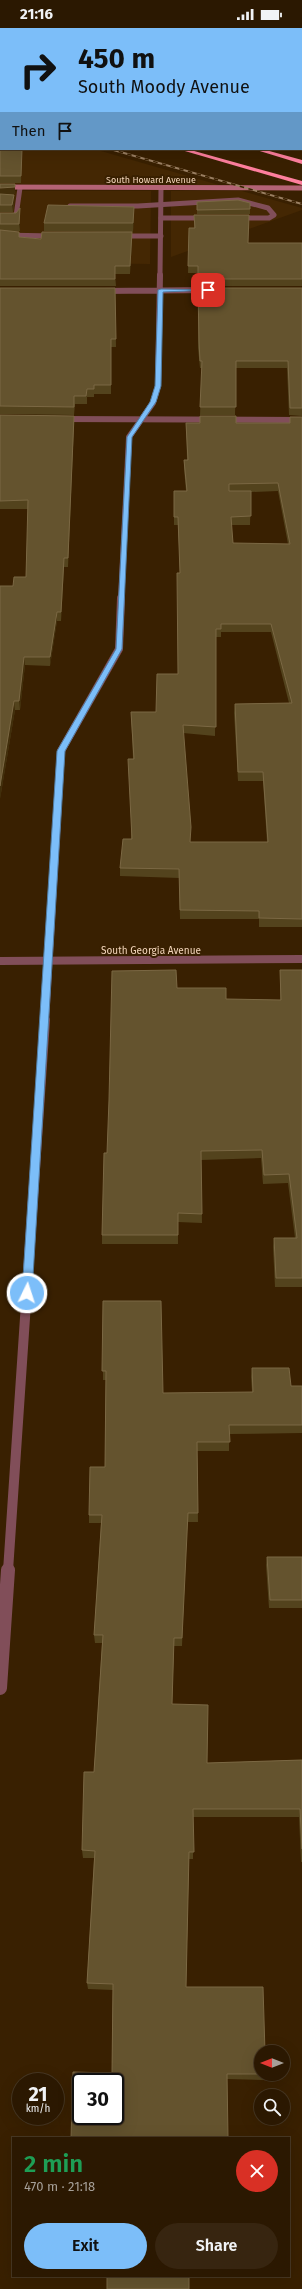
<!DOCTYPE html>
<html lang="en">
<head>
<meta charset="utf-8">
<style>
	body { margin:0; font-family:"Fira Sans",sans-serif; background:#372510; color:#f1f3f6; height:100vh; display:flex; flex-direction:column; font-size:15px; white-space:nowrap }
	* { box-sizing:border-box; margin:0 }
	p { font-size:13px; color:#a6a099 }
	.icon { flex:none; width:22px; height:22px; fill:none; stroke:currentColor; stroke-width:2; stroke-linecap:round; stroke-linejoin:round }
	.map { position:relative; flex:1; overflow:hidden }
	.sheet { position:absolute; left:12px; top:2109px; width:278px; height:140px; display:flex; flex-direction:column; background:#2b1801; border-radius:0px; box-shadow:0 4px 16px #0002,0 0 0 1px #473723 }
	.sheet>* { flex:none }
	.banner { position:absolute; left:0px; top:0px; width:302px; height:122px; box-shadow:0 4px 16px #0002,0 0 0 1px #473723; background:#7cbef9; color:#111; overflow:hidden }
	.needle { width:26px; rotate:270deg }
	.tools { position:absolute; left:254px; top:2017px; display:grid; gap:8px }
	.tools a { display:grid; place-items:center; width:36px; height:36px; border-radius:50%; background:#2b1801; box-shadow:0 4px 16px #0002,0 0 0 1px #473723; font-size:20px }
	.speed { position:absolute; left:12px; top:2045px; display:flex; gap:8px; font-size:20px; font-weight:700; text-align:center }
	.speed>* { display:grid; place-content:center; width:52px; height:52px; border-radius:50%; background:#2b1801; box-shadow:0 4px 16px #0002,0 0 0 1px #473723; line-height:1 }
	.speed small { font-size:10px; font-weight:400 }
	.speed .limit { border:2px solid #111; border-radius:6px; background:#fff; color:#111 }
	.pin { position:absolute; display:grid; place-items:center; width:34px; height:34px; color:#fff; margin:-17px; border-radius:8px; box-shadow:0 2px 6px #0006 }
	.me { position:absolute; width:44px; margin:-22px; rotate:4deg; stroke-linejoin:round; filter:drop-shadow(0 0 3px #0008) }
	.turn { display:flex; align-items:center; gap:14px; height:84px; padding:0 12px; font-size:18px }
	.turn .icon { width:52px; height:52px; stroke-width:2.5 }
	.turn b { display:block; font-size:28px; line-height:34px }
	.then { display:flex; align-items:center; height:38px; padding:0 12px; background:#0003; gap:8px; font-size:15px }
	.round { display:grid; place-items:center; flex:none; width:42px; height:42px; border-radius:21px; background:#372510 }
	.summary { display:flex; align-items:center; justify-content:space-between; height:68px; padding:0 12px }
	h1 { font-size:24px; font-weight:600; line-height:30px; color:#1e9e55 }
	.primary-button { display:flex; gap:8px; margin-top:auto; padding:8px 12px }
	.primary-button a { flex:1; height:46px; border-radius:24px; background:#7cbef9; color:#111; font-size:16px; font-weight:600; line-height:46px; text-align:center }
	.primary-button a+a { background:#372510; color:#f1f3f6 }
	.status { display:flex; justify-content:space-between; align-items:center; height:28px; padding:0 20px; background:#2b1801; direction:ltr }
	.status svg { height:11px; fill:currentColor }
	.map>svg:first-child { display:block }
	.built { fill:#442703 }
	.lines { fill:none; stroke-linecap:round; stroke-linejoin:round }
	.lane { stroke:#814e59; stroke-width:5 }
	.street-far4 { stroke:#814e59; stroke-width:5 }
	.street-far3 { stroke:#814e59; stroke-width:6 }
	.street-far2 { stroke:#814e59; stroke-width:8 }
	.street-far1 { stroke:#814e59; stroke-width:10 }
	.street { stroke:#814e59; stroke-width:14 }
	.secondary { stroke:#b46375; stroke-width:5 }
	.highway { fill:#fe7f9e; fill-rule:evenodd }
	.rail-casing { stroke:#9a7f62; stroke-width:2 }
	.rail { stroke:#392001; stroke-width:1.5; stroke-dasharray:4.5; stroke-linecap:butt }
	.wall { fill:#53431d; fill-rule:evenodd }
	.shaded-wall { fill:#412e0b }
	.building { fill:#64532e; stroke:#7b6844; fill-rule:evenodd }
	.route { fill:#7cbef9; stroke:#517ca2 }
	.labels { text-anchor:middle; stroke-width:4; stroke-linejoin:round; paint-order:stroke }
	.far-street-label { font-size:9px; fill:#f4d7bc; stroke:#392001 }
	.street-label { font-size:10px; fill:#f4d7bc; stroke:#392001 }
</style>
</head>
<body>
<div class="status"><b>21:16</b><svg viewBox="0 0 49 12"><path d="M0 12V9h3v3zM5 12V6h3v6zM10 12V3h3v9zM15 12V0h3v12zM26 1h20v11H26zM47 4h2v5h-2z"/></svg></div>
<div class="map">
<svg width="302" height="2261" viewBox="0 0 302 2261">
	<rect width="100%" height="100%" fill="#392001"/>
	<path class="built" d="M0,94L1,121H94L219,157L0,156Z
		M0,163H151L150,236L0,234Z
		M171,163H242L302,180V182L171,229Z"/>
	<g class="lines">
		<path class="lane" d="M70,178H138L238,172L268,180L274,187L269,190H237
			M0,188H16L20,160
			M161,190H207
			M0,207L54,208
			M120,208H161"/>
		<path class="street-far4" d="M160,248L161,160"/>
		<path class="street-far3" d="M102,263L212,262
			M60,391L302,392
			M121,571L129,409L153,375L158,358L160,247"/>
		<path class="street-far2" d="M0,933L302,931
			M45,993L61,723L119,621L121,570"/>
		<path class="street-far1" d="M8,1543L45,992"/>
		<path class="street" d="M0,1660L8,1542"/>
		<path class="secondary" d="M0,159L302,160"/>
		<path class="highway" d="M0,49H1V53H0Z
			M0,68H1V72H0Z
			M178,121H187L302,153V157Z
			M253,121H262L302,132V136Z"/>
		<defs>
			<path id="rail" d="M110,121L302,176"/>
		</defs>
		<use href="#rail" class="rail-casing"/>
		<use href="#rail" class="rail"/>
	</g>
	<path class="wall" d="M0,0H27V1H1V11H0Z
		M302,0V93H301V1Z
		M0,117L1,121H22L21,155H0Z
		M0,156H15V166L9,167L14,174L13,184H0Z
		M197,174L250,175V186H197Z
		M0,185L20,187V203H13L19,209L41,211L132,212L130,246H115L116,258H0Z
		M194,187L248,215H302V258H198V245H188L189,200H194Z
		M134,188L133,204L44,203V195Z
		M0,260H115L116,319H111V366H94V369H87V376H75L74,387L0,386Z
		M198,260H302V388L289,387L287,340H236L235,387H200L202,340H200L198,320Z
		M0,387L74,388V396L68,539H64L61,593H57L50,638L25,637L20,682H15L0,771L13,558L26,549L28,481H0Z
		M290,389H302V899H259V891H180L179,850L120,848V840L131,811L133,731L131,684H156L178,646L180,545L178,497H174V463H186L184,440V432H187L186,395H290ZM278,463L288,516L233,515L231,497H250L251,464ZM221,604H271L289,675L235,676L234,685L238,753H263L267,814H190L183,705L215,708L216,609H221Z
		M280,942H302V1259H275L273,1219L274,1210H295L288,1155L263,1156L261,1130L201,1132L202,1195L178,1194V1216H102V1207L107,1125L177,960L226,971L280,972Z
		M103,1273L163,1365L252,1364L251,1349L252,1340L291,1358H302V1405L229,1406V1423H197L198,1494H187L182,1618H174L172,1676L207,1735L302,1732V1834H301L299,1789H193V1831H189L186,1959L265,2046L264,2052L227,2051L112,2045L113,1962L88,1961L87,1955L94,1830H83L82,1822L94,1744L102,1615H95L94,1607L101,1495H89V1487L105,1439L106,1352H103Z
		M267,1529H302V1580H269L266,1537Z"/>
	<path class="shaded-wall" d="M15,156V166L0,167V160Z
		M14,167V174L13,184L12,177Z
		M134,179V188L133,204V195Z
		M20,180V203L19,196Z
		M132,204V212L130,246V238Z
		M74,388V396L68,539V530Z
		M64,530V539L61,593V584Z
		M57,584V593L50,638V629Z
		M24,629L25,637L20,682L19,673Z
		M14,673L15,682L0,771V758Z"/>
	<path class="building" d="M0,0H26V1H1V5H0Z
		M84,0H302V87H301V1H84Z
		M0,117H1V121H22L21,148H0Z
		M0,156H15V159L0,160Z
		M0,166L14,167L12,177H0Z
		M238,172L250,175V181L197,182V174Z
		M48,177L134,179L133,195H44Z
		M20,180L19,196H0V185H16Z
		M194,187H249L248,215H302V251H198V238H188L189,200H195Z
		M0,202L19,204V209L41,211L42,204H132L130,238H115V251H0Z
		M0,260H115L116,311H111V357H94V361H87L86,368H74V379L0,378Z
		M198,260H302V380H290L288,333H236V379H200L202,333H200L199,313Z
		M0,387L74,388L68,530H64L61,584H57L50,629H24L19,673H14L0,758V558H13L14,549H26L28,472L0,473Z
		M200,388H236V395H290V389H302V891L259,890V883L180,882L179,841L120,840L123,811H132L128,731H134L131,684H156L157,646H178L177,545H180L178,489H174V463H187L184,432H188L186,395H200ZM278,455L290,516L233,515L231,489L251,488V463H229V456ZM221,596H271L292,675L235,676L238,744H263L268,814H190L191,799L183,697L216,699V601H221Z
		M176,942L177,960H226V971L281,972L280,942H302V1250H276L274,1210H297L289,1146L264,1147L262,1122L201,1123L202,1186L178,1185V1207H102L104,1125H107L109,1072L112,943Z
		M103,1273H161L163,1365L253,1364L252,1340H289L291,1358H302V1397H229L230,1414H197L198,1485H188L182,1610H174L172,1676L208,1677L207,1735L302,1732V1821L300,1781H193L194,1824H189L186,1959H263L265,2024H261V2046H265H227L228,2110H71L73,2044L112,2045L113,1956L87,1955L95,1823L82,1822L84,1744H94L103,1607H94L102,1487H89L90,1439H105L106,1343H102ZM81,2054H115V2088H81Z
		M267,1529H302V1572H270Z
		M107,2248H189V2261H107Z"/>
	<path class="route" d="M161,261L210,262L163,264L161,358L156,374L132,409L122,621L65,723L32,1265L27,1269L22,1265L57,723L116,621L127,409L150,374L155,358L158,262Z"/>
	<g class="labels">
		<g class="far-street-label">
			<text x="151" y="155">South Howard Avenue</text>
		</g>
		<g class="street-label">
			<text x="151" y="926">South Georgia Avenue</text>
		</g>
	</g>
</svg>
<div class="tools">
<a><svg class="needle" viewBox="-14 -14 28 28"><path d="M0-13l5 13h-10z" fill="#e53935"/><path d="M0 13l5-13h-10z" fill="#a6a099"/></svg></a>
<a><svg class="icon" aria-label="search" viewBox="0 0 24 24"><circle cx="10" cy="10" r="6"/><path d="M15 15l6 6"/></svg></a>
</div>
<div class="speed"><div>21<small>km/h</small></div><div class="limit">30</div></div>
<div class="pin" style="left:208px;top:262px;background:#d93025"><svg class="icon" aria-label="arrive" viewBox="0 0 24 24"><path d="M6 21V4h12l-3 4 3 4H6"/></svg></div>
<svg class="me" style="left:27px;top:1265px" viewBox="-20 -20 40 40"><circle r="17" fill="#7cbef9" stroke="#fff" stroke-width="3"/><path d="M0-11L8 9 0 5-8 9z" fill="#fff"/></svg>
<div class="banner">
<div class="turn"><svg class="icon" aria-label="right" viewBox="0 0 24 24"><path d="M7 20v-9h11M14 6l5 5-5 5"/></svg><div><b>450 m</b>South Moody Avenue</div></div>
<div class="then">Then<svg class="icon" aria-label="arrive" viewBox="0 0 24 24"><path d="M6 21V4h12l-3 4 3 4H6"/></svg></div>
</div>
<section class="sheet">
<div class="summary"><div><h1>2 min</h1><p>470 m · 21:18</p></div><a class="round" style="background:#d93025;color:#fff"><svg class="icon" aria-label="close" viewBox="0 0 24 24"><path d="M6 6l12 12M18 6L6 18"/></svg></a></div>
<div class="primary-button"><a>Exit</a><a>Share</a></div>
</section>
</div>
</body>
</html>
